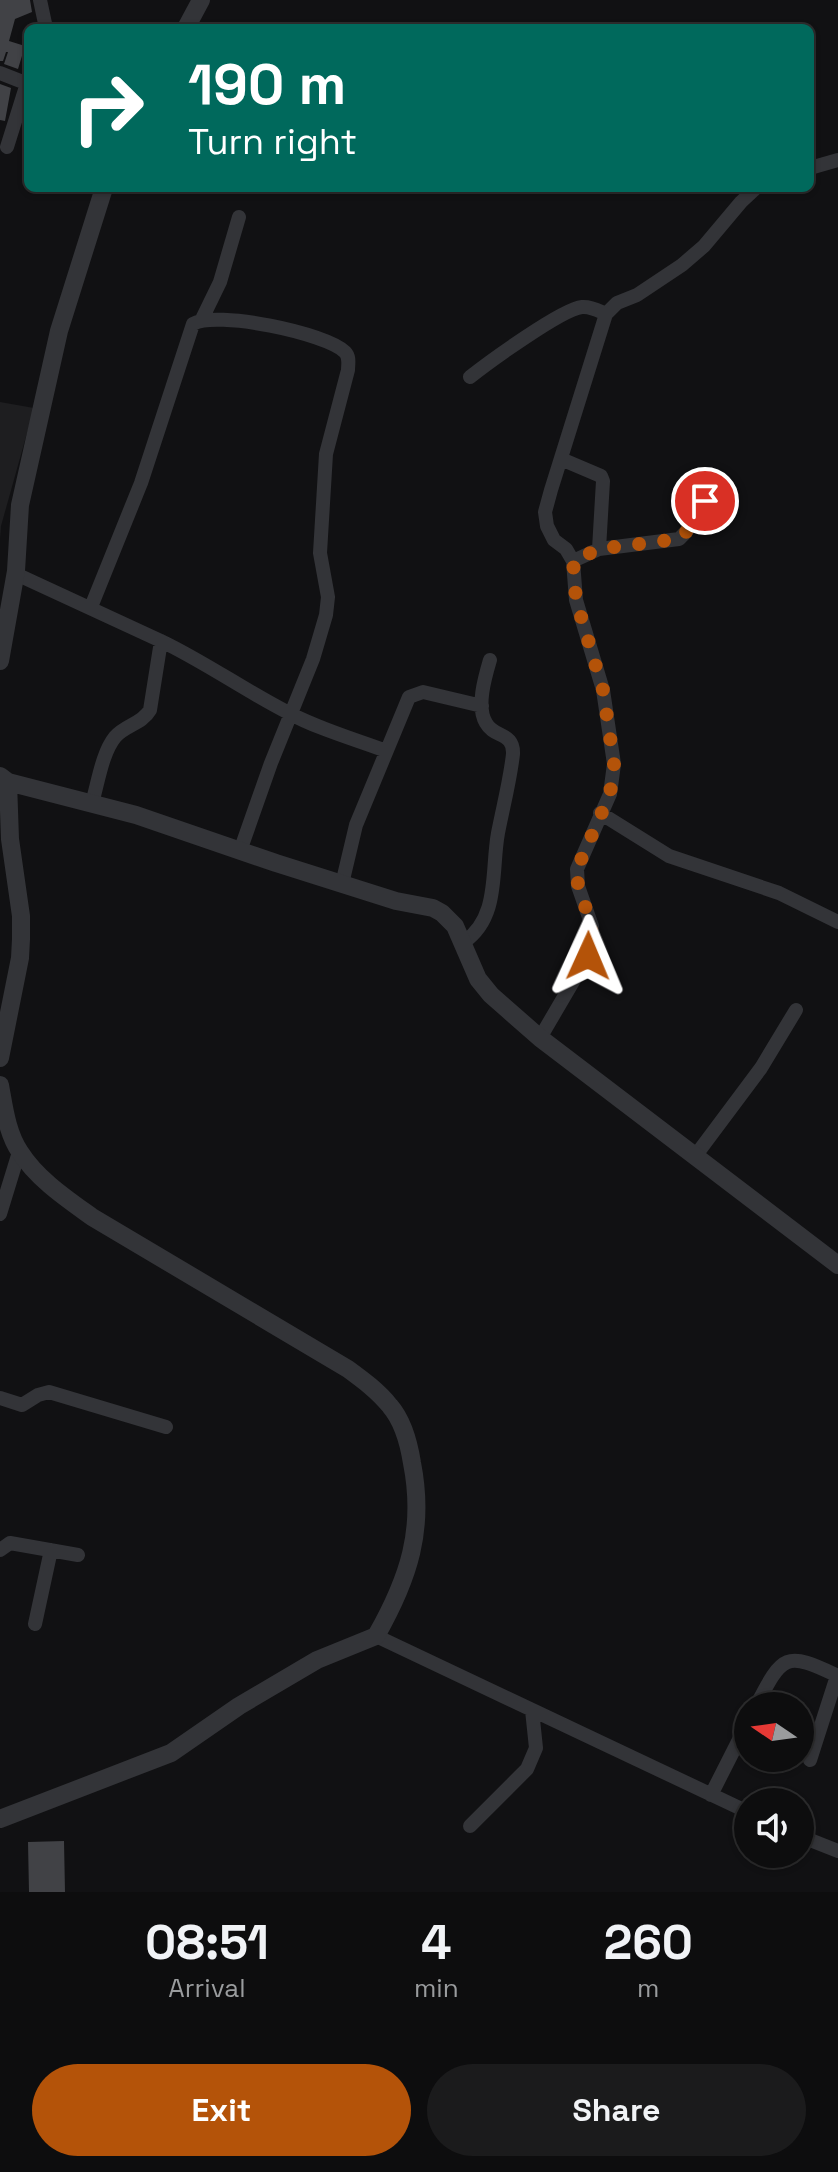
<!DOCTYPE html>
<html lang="en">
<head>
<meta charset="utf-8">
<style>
	body { margin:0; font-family:"Space Grotesk",sans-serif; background:#1b1b1c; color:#f1f3f6; height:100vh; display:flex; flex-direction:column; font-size:30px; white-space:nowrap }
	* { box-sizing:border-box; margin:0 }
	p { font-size:26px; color:#9a9c9e }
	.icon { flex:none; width:44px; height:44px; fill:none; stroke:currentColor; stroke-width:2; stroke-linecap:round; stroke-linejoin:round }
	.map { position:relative; height:1892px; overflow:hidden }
	.panel { display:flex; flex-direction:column; background:#0d0d0e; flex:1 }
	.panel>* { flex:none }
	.guide { position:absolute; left:24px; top:24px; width:790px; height:168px; border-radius:12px; box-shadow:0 2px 6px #0004,0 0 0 2px #2d2d2e; background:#00695c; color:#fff; overflow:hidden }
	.needle { width:52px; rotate:283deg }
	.tools { position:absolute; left:734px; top:1692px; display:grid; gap:16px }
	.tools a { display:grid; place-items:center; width:80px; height:80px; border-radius:50%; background:#0d0d0e; box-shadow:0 2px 6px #0004,0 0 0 2px #2d2d2e; font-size:40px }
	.pin { position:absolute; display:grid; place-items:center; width:68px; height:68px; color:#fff; margin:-34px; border:4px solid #fff; border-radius:50%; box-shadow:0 2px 8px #0007 }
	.me { position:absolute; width:88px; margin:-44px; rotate:1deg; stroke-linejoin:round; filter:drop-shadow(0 0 6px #0008) }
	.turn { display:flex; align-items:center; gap:28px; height:168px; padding:0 32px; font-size:36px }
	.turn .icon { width:104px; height:104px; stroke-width:2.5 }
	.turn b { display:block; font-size:56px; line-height:68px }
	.eta { display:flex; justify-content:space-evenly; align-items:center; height:136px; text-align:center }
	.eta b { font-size:48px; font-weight:800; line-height:56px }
	.button { display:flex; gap:16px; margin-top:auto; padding:16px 32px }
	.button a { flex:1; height:92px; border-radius:48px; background:#b45309; color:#fff; font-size:32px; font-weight:800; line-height:92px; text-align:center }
	.button a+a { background:#1b1b1c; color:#f1f3f6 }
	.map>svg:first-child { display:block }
	.built { fill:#1e1e20 }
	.building { fill:#414246 }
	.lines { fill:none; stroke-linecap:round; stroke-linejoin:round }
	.minor { stroke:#333438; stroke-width:14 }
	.tertiary { stroke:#333438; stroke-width:18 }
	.route { stroke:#b45309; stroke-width:14; stroke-dasharray:0 25.2 }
</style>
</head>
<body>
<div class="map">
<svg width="838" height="1892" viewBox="0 0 838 1892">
	<rect width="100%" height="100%" fill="#111113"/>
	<path class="built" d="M0,402L34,408L1,526L0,539Z"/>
	<path class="building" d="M0,0H30L32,12L15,19L9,41L25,46L18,69L4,64L8,52H6L3,61H0Z
		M0,84L11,88L5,121L0,120Z
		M64,1841L65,1892H29L28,1842Z"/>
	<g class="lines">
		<path class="minor" d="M40,0L46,28
			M0,73L28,84
			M7,147L28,80
			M810,168L838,160
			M202,319L220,282L239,217
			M470,377C489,362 562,309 582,307C591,306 599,311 606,314
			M561,459L601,476L603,481L599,549
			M573,561L599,549L679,539L686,532L705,501
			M16,574L161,641
			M91,607L141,483L193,324C215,310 326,333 345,352C350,357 348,364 348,370L326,454L320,553L328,597L326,615L313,659L271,763L240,851
			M92,803C98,783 102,753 115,737C125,725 142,724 150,710L161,641C205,662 244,690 287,712C318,729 354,739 386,751
			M600,813L669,856L779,893L838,922
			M342,884L356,825L409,697L423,692L482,706
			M464,942C500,917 491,871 498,833C503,807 510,781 513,754C514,732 494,738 486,723C476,707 485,677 490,660
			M540,1038L588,956L592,926L578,886L577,869L610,794L614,764L603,690L576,600L573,561L566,549L554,540L547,526L545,512L551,490L606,314L617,303L637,295L682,265L704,246L741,202L756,188
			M696,1155L761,1068L796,1010
			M0,1214L19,1152
			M0,1398L22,1405L38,1395L49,1392L166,1427
			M0,1550L10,1543L78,1555
			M35,1624L51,1550
			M376,1636L748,1812
			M756,1706C783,1654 785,1651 838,1676
			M810,1760L837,1676
			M711,1795L748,1722
			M470,1826L527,1769L536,1748L532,1710
			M800,1836L838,1851"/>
		<path class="tertiary" d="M186,28L201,0
			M0,661L16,571L20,505L59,331L104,188
			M0,776L8,782L136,815L276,863L396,901L433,908L442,913L455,926L478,979L491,995L540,1038L838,1265
			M0,1058L20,958L21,939V916L10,839L8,782
			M0,1085C4,1107 7,1133 20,1152C37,1179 67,1199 92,1217L348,1369C363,1380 378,1391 390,1406C403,1421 409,1444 412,1463C425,1529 409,1578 376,1636L317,1660L239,1706L171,1753L0,1819"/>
	</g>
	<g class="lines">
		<path class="route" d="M588,956L592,926L578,886L577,869L610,794L614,764L603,690L576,600L573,561L599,549L679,539L686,532L705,501"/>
	</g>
</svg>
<div class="tools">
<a><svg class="needle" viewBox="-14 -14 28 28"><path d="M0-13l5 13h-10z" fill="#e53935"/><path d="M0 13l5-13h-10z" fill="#9a9c9e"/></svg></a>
<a><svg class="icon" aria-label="sound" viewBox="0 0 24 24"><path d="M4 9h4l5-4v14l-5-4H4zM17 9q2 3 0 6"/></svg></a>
</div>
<div class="pin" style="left:705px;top:501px;background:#d93025"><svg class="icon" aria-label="arrive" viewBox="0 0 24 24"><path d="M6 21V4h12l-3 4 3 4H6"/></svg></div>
<svg class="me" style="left:588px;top:956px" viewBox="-20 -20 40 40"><path d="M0-17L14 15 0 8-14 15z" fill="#b45309" stroke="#fff" stroke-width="4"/></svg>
<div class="guide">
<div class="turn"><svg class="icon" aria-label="right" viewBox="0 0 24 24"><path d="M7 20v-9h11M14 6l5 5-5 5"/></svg><div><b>190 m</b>Turn right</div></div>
</div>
</div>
<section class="panel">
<div class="eta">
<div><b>08:51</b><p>Arrival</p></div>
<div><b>4</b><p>min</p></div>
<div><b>260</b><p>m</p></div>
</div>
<div class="button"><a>Exit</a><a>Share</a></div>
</section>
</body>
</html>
